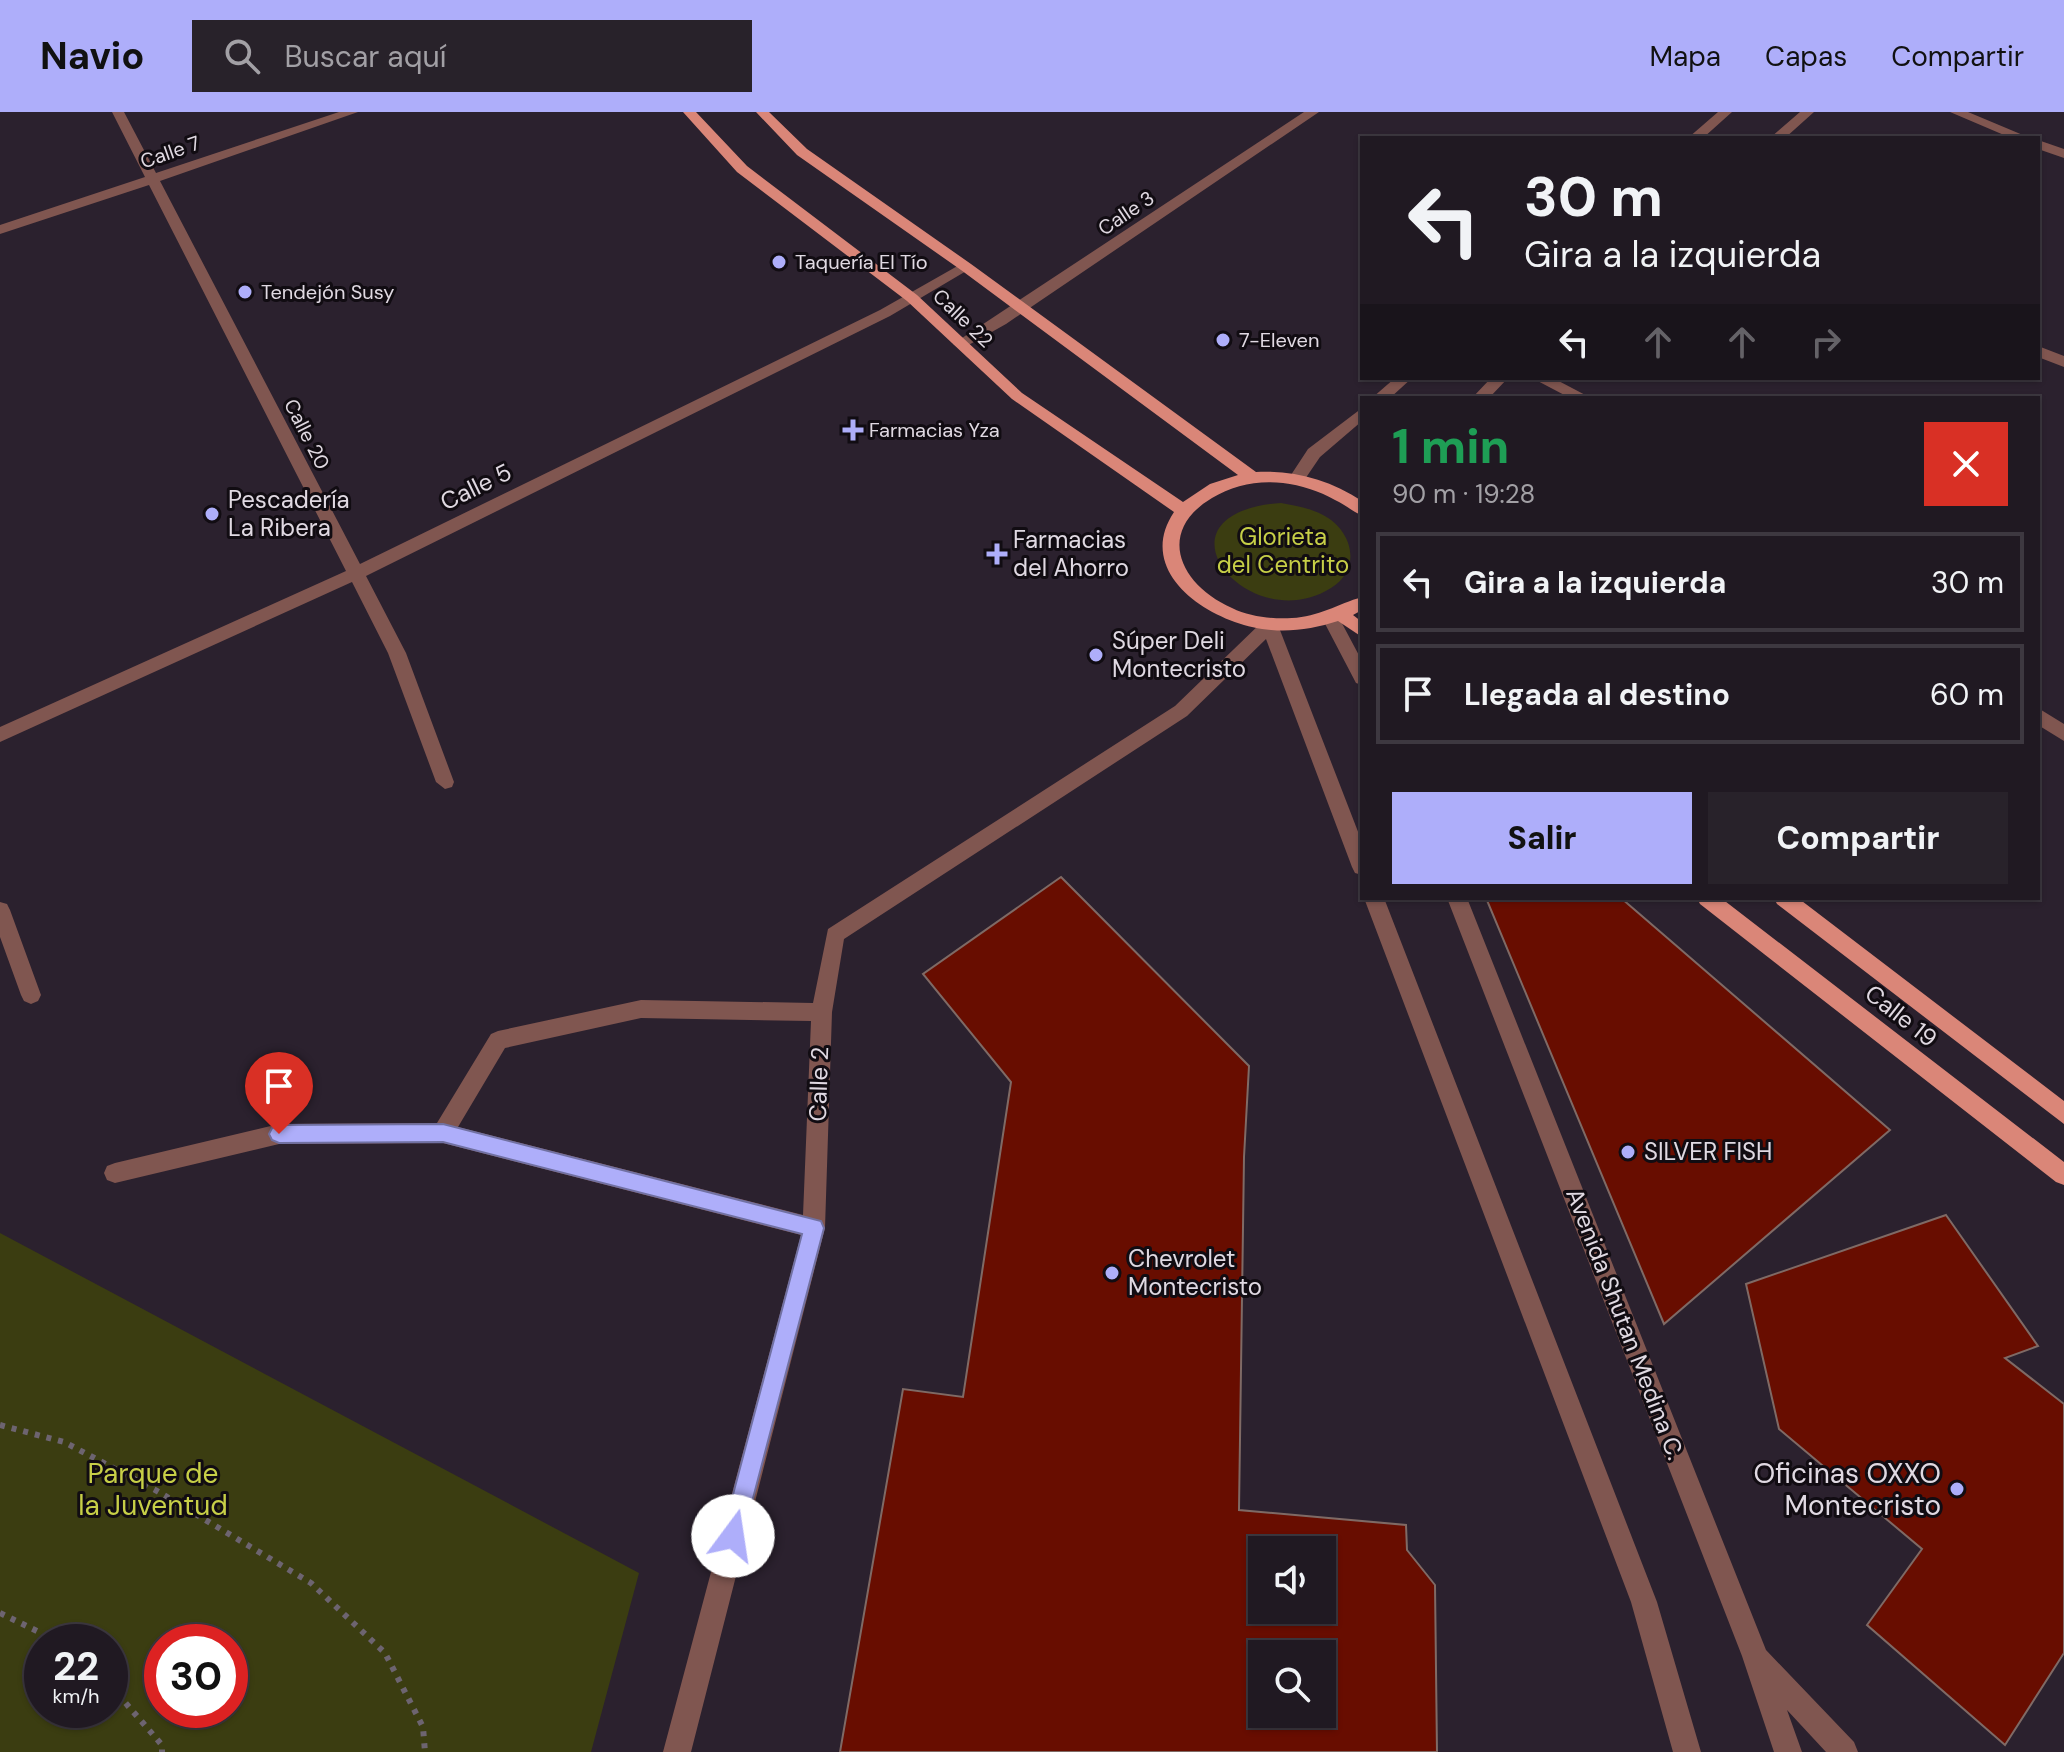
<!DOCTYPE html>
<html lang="es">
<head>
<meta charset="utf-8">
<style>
	body { margin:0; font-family:"DM Sans",sans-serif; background:#28222a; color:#f1f3f6; height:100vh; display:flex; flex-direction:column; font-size:30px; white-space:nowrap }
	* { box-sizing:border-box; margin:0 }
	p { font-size:26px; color:#a2a0a5 }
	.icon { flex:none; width:44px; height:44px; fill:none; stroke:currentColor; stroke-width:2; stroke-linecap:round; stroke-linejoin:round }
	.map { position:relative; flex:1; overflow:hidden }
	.panel { position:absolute; left:1360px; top:284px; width:680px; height:504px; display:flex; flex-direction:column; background:#201922; border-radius:0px; box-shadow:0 2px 6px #0004,0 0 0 2px #3d3840 }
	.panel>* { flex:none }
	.hud { position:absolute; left:1360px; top:24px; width:680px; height:244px; border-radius:0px; box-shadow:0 2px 6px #0004,0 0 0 2px #3d3840; background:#201922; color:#f1f3f6; overflow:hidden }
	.fabs { position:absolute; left:1248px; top:1424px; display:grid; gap:16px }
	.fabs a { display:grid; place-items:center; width:88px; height:88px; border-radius:0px; background:#201922; box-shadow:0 2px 6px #0004,0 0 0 2px #3d3840; font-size:40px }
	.speed { position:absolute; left:24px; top:1512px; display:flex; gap:16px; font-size:40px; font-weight:700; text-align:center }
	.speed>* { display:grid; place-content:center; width:104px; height:104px; border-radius:50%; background:#201922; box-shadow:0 2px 6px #0004,0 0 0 2px #3d3840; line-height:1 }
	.speed small { font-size:20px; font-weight:400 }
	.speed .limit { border:12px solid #d22; background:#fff; color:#111 }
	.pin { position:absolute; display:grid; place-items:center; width:68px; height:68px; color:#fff; margin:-82px -34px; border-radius:50% 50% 50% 0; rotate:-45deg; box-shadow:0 0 8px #0007 }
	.pin .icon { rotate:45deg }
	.me { position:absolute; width:88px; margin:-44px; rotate:14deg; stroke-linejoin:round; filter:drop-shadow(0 0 6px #0008) }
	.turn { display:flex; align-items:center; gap:28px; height:168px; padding:0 32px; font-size:36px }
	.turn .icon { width:104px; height:104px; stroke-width:2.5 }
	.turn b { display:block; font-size:56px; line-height:68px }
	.lanes { display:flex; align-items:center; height:76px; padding:0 32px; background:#0003; justify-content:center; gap:40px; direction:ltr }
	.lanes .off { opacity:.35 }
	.round { display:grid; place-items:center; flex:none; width:84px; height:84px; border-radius:0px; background:#28222a }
	.overview { display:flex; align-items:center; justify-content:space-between; height:136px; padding:0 32px }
	h1 { font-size:48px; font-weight:800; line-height:60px; color:#1e9e55 }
	.primary-button { display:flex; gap:16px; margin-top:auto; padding:16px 32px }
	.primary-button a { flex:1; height:92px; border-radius:0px; background:#aeaefa; color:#111; font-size:32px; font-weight:800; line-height:92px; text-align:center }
	.primary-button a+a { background:#28222a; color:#f1f3f6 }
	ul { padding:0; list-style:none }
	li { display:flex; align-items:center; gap:24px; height:100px; margin:0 16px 12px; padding:0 16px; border:4px solid #3d3840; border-radius:0px }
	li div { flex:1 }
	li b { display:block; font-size:30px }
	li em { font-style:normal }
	header { display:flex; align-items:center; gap:48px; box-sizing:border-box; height:112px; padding:0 40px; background:#aeaefa; color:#111 }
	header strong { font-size:38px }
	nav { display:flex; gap:44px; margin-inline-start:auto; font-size:28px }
	.search { width:560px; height:72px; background:#28222a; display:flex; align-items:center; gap:20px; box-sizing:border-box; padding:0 28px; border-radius:0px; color:#a2a0a5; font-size:30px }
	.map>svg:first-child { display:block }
	.green { fill:#3b3d11; fill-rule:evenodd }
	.building { fill:#680d00; stroke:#7f6a65; stroke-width:2; fill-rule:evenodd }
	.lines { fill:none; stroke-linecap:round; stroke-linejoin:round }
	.path { stroke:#6d6470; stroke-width:6; stroke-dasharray:5 7; stroke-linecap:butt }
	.minor { fill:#805650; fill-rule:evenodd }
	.major { fill:#da8678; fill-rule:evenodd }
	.route { fill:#aeaefa; stroke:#7171a2; stroke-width:2 }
	.poi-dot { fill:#aeaefa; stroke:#110c12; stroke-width:3 }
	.labels { text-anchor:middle; stroke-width:6; stroke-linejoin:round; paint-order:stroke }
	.far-street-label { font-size:20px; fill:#e0d9e2; stroke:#110c12 }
	.far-poi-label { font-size:20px; fill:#e0d9e2; stroke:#110c12; text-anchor:start }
	.street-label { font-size:24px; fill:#e0d9e2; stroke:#110c12 }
	.poi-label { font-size:24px; fill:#e0d9e2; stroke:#110c12; text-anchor:start }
	.park-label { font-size:24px; fill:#c7cf47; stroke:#110c12 }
	.near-park-label { font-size:28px; fill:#c7cf47; stroke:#110c12 }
	.near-poi-label { font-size:28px; fill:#e0d9e2; stroke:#110c12; text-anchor:end }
</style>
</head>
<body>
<header>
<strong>Navio</strong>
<div class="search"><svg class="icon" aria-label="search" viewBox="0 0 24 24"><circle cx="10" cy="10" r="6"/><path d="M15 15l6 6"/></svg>Buscar aquí</div>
<nav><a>Mapa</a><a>Capas</a><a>Compartir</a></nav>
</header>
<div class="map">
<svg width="2064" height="1640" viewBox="0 0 2064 1640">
	<rect width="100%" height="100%" fill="#2b212e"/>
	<path class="green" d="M1281,391C1296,394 1310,396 1323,403C1352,418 1363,456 1331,476C1248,528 1144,401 1281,391Z
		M0,1121L639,1461L591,1640H0ZM42,1530H110V1598H42ZM162,1530H230V1598H162Z"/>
	<path class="building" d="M1061,765L1249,954L1244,1045L1239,1398L1406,1413L1407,1438L1435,1473L1437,1640H840L903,1277L963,1285L1011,970L923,862ZM1262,1438H1322V1498H1262ZM1262,1542H1322V1602H1262Z
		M1486,786H1621L1890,1018L1664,1212Z
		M1946,1103L2038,1234L2005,1246L2064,1292V1541L2005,1633L1867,1513L1922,1437L1779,1317L1746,1172Z"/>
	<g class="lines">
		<path class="path" d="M0,1313L64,1330L157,1379L311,1471L385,1541L423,1615L425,1640
			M0,1501L39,1520L51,1530
			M110,1573L162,1633V1640"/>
		<path class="minor" d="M112,0H124L156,61L339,0H358L160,69L360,452L880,198L961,152L966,151L973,155L890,204L366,464L406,541L454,670L452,675L445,677L436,670L388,541L352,470L0,630V615L346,459L149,73L0,122V113L145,65Z
			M1304,0H1319L1006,212L965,235L960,237L953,232Z
			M1718,0H1732L1703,26H1688Z
			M1800,0H1814L1785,26H1770Z
			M1950,0H1968L2030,26H2011Z
			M2038,28L2064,37V46L2038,37Z
			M2038,234L2064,244V255L2038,245Z
			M1395,266H1412L1390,286H1372Z
			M1491,266H1508L1489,286H1472Z
			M1532,266H1553L1591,286H1570Z
			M1362,296V309L1320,345L1303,370H1291L1289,366L1308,337Z
			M1331,500L1337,502L1362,549V573L1356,571L1322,506Z
			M1269,507L1278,513L1362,730V763L1355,761L1352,755L1266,527L1187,604L844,827L832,900L825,1116L691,1640H663L801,1123L443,1031L279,1032L115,1071L107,1068L104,1061L107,1054L115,1051L279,1012L437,1011L491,922L498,919L641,888L813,891L828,817L1175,594L1263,509ZM641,906L811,909L803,1103L458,1015L505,936Z
			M2038,596L2064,612V629L2038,613Z
			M1364,786H1384L1657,1490L1701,1640H1673L1631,1490Z
			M1447,786H1467L1766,1538L1854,1630L1858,1640H1826L1787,1598L1802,1640H1774L1742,1544Z
			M0,790L7,792L10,798L41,883L38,889L31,892L24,889L21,883L0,825Z"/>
		<path class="major" d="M683,0H696L747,54L917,183L1022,281L1183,390L1210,372L1238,363L961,158L797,43L756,0H769L807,37L971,152L1256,360C1294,358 1330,368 1362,389V403C1352,400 1345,392 1335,388C1319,379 1301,373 1283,371C1258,368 1233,373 1212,386C1155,420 1180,473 1232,496C1250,505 1272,507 1292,506C1318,505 1338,492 1362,485V498L1353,503L1362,510V525L1338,509C1316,516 1294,520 1271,518C1215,514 1132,463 1174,400L1012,287L907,189L737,60Z
			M1697,786H1721L2064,1050V1073L2056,1070L1700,792Z
			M1774,786H1798L2064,989V1012L1777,792Z"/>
	</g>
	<path class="route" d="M443,1012L821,1109L824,1116L741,1432L733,1436L725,1432L722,1424L802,1122L443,1030L279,1031L272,1028L269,1022L272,1016L279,1013Z"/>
	<g class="poi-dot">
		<circle cx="779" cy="150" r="8"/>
		<circle cx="245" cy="180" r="8"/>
		<circle cx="1223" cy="228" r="8"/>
		<path d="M849 306h8v8h8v8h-8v8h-8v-8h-8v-8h8z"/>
		<circle cx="212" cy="402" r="8"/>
		<path d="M993 430h8v8h8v8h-8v8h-8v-8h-8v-8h8z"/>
		<circle cx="1096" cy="543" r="8"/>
		<circle cx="1628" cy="1040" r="8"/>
		<circle cx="1112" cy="1161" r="8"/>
		<circle cx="1957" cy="1377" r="8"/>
	</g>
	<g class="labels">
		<g class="far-street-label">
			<text transform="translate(170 40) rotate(-19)" y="7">Calle 7</text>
			<text transform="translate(1126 101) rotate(-34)" y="7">Calle 3</text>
			<text transform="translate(963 206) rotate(44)" y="7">Calle 22</text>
			<text transform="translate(307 322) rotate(63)" y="7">Calle 20</text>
		</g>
		<g class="far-poi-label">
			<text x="795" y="157">Taquería El Tío</text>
			<text x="261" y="187">Tendejón Susy</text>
			<text x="1239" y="235">7-Eleven</text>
			<text x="869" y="325">Farmacias Yza</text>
		</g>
		<g class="street-label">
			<text transform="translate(476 375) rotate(-26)" y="8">Calle 5</text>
			<text transform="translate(1901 904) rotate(38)" y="8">Calle 19</text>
			<text transform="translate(819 972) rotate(-88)" y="8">Calle 2</text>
			<text transform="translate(1625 1212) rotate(69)" y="8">Avenida Shutan Medina C.</text>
		</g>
		<g class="poi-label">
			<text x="228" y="396">Pescadería<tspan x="228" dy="28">La Ribera</tspan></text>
			<text x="1013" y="436">Farmacias<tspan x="1013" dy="28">del Ahorro</tspan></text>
			<text x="1112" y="537">Súper Deli<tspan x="1112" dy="28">Montecristo</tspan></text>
			<text x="1644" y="1048">SILVER FISH</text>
			<text x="1128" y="1155">Chevrolet<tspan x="1128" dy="28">Montecristo</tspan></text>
		</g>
		<g class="park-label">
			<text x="1283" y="433">Glorieta<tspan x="1283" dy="28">del Centrito</tspan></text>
		</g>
		<g class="near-park-label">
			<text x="153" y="1371">Parque de<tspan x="153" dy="32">la Juventud</tspan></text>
		</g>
		<g class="near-poi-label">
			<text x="1941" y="1371">Oficinas OXXO<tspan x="1941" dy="32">Montecristo</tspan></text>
		</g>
	</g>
</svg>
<div class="fabs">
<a><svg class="icon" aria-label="sound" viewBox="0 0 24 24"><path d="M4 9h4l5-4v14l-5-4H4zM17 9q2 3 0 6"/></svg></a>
<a><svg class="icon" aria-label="search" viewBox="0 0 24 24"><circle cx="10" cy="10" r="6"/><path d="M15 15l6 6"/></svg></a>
</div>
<div class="speed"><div>22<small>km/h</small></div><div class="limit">30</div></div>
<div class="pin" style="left:279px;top:1022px;background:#d93025"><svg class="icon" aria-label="arrive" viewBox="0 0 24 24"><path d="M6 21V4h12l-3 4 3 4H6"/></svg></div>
<svg class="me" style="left:733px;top:1424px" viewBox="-20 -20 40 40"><circle r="19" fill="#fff"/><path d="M0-13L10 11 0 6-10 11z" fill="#aeaefa"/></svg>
<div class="hud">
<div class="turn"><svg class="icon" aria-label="left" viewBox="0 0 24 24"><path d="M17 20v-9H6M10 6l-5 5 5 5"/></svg><div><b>30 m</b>Gira a la izquierda</div></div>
<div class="lanes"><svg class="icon" aria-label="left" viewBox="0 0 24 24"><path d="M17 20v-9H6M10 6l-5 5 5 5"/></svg><svg class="icon off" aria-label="ahead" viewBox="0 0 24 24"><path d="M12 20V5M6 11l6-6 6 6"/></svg><svg class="icon off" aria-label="ahead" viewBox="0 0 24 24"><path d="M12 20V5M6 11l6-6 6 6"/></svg><svg class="icon off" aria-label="right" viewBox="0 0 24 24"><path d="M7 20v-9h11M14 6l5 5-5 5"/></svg></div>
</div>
<section class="panel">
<div class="overview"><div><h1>1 min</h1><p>90 m · 19:28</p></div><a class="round" style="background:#d93025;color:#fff"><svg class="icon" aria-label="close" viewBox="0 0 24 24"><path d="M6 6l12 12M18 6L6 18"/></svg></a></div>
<ul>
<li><svg class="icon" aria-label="left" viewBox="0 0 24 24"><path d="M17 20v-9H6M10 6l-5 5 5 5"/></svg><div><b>Gira a la izquierda</b></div><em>30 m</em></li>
<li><svg class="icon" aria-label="arrive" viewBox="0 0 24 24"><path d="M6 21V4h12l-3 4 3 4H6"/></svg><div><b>Llegada al destino</b></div><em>60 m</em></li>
</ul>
<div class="primary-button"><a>Salir</a><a>Compartir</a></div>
</section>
</div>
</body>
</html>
